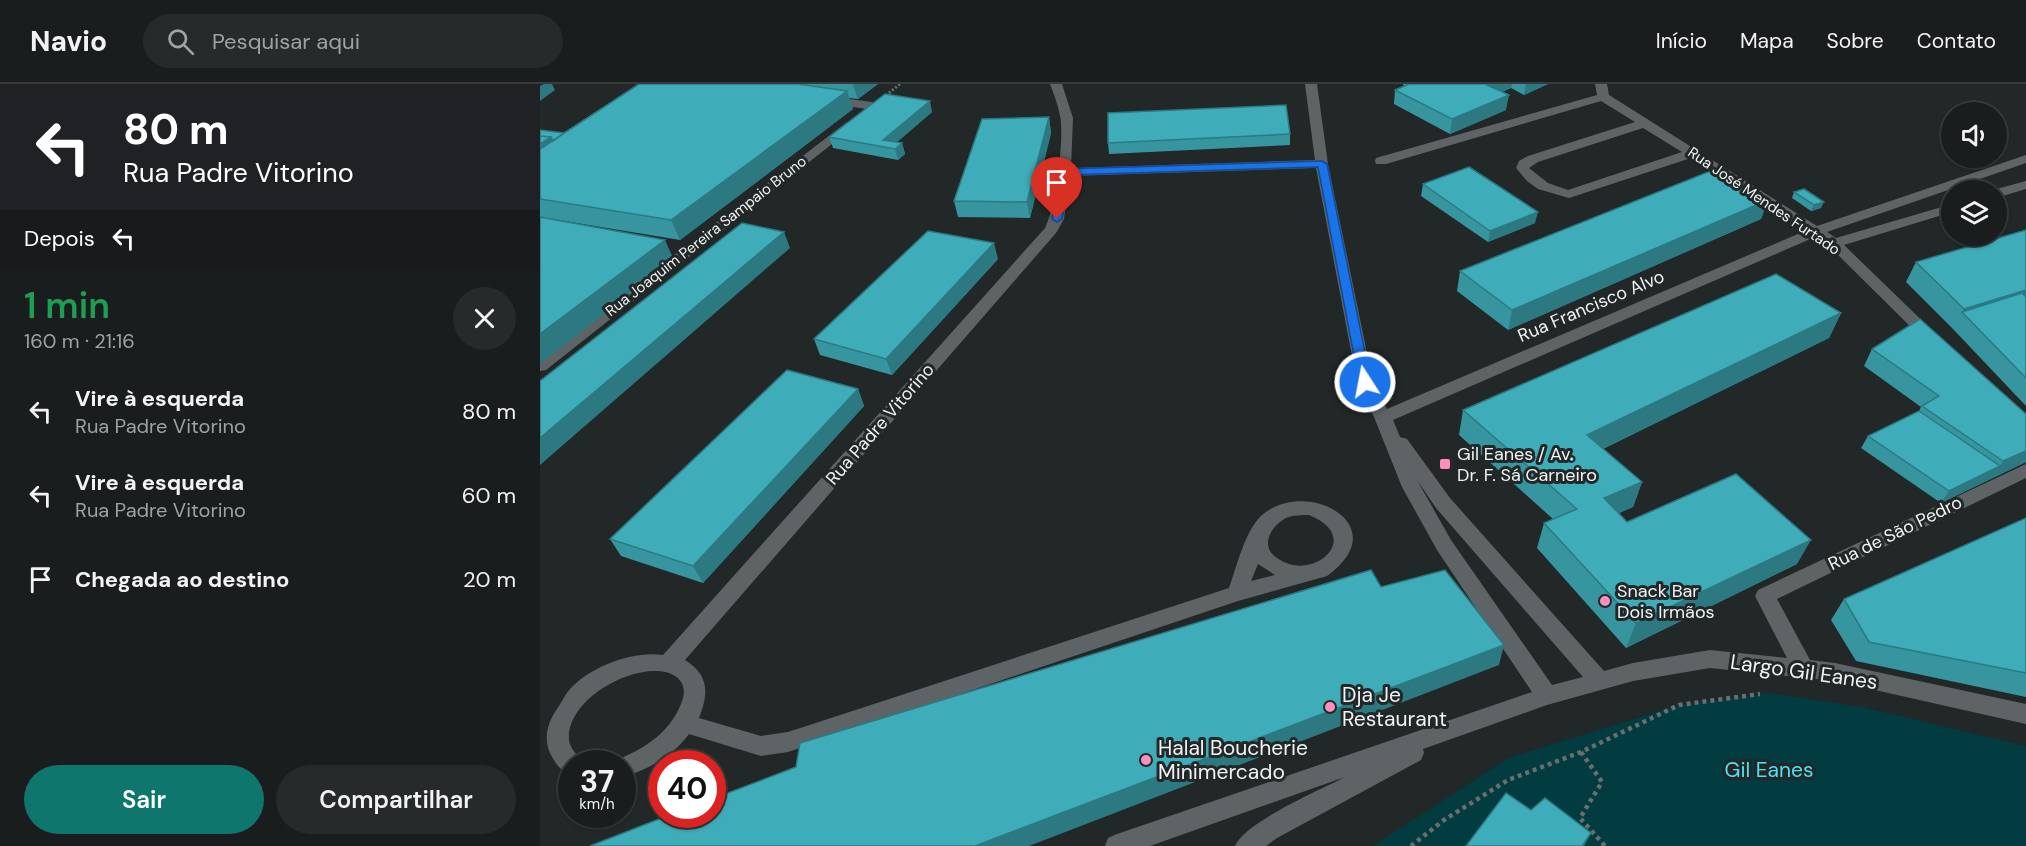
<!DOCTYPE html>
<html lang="pt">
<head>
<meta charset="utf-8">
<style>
	body { margin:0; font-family:"DM Sans",sans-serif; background:#272a2a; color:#f1f3f6; height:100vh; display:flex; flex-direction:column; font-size:22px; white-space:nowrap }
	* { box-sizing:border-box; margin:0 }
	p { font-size:20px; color:#9fa2a4 }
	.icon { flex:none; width:33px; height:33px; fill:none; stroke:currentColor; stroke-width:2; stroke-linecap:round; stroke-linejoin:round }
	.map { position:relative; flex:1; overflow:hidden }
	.details { display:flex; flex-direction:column; background:#1a1d1d; width:540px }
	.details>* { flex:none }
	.hud { background:#202124; color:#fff; overflow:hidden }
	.tools { position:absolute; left:1401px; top:18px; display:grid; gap:12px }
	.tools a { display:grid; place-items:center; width:66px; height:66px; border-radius:50%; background:#1a1d1d; box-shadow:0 2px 4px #0004,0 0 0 2px #383b3b; font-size:30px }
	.speed { position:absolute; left:18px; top:666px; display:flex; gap:12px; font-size:30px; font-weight:700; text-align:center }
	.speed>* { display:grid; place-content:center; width:78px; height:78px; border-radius:50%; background:#1a1d1d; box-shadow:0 2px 4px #0004,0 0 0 2px #383b3b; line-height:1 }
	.speed small { font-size:15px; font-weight:400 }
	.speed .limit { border:9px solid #d22; background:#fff; color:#111 }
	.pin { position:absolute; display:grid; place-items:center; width:51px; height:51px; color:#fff; margin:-62px -26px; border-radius:50% 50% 50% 0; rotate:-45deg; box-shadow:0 0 6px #0007 }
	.pin .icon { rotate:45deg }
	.me { position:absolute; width:66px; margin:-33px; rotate:349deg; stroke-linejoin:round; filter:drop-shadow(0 0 4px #0008) }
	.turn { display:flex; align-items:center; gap:21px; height:126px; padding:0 24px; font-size:27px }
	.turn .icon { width:78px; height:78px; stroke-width:2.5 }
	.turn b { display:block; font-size:42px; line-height:51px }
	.then { display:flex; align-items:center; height:57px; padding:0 24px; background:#0003; gap:12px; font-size:22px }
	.round { display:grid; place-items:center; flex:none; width:63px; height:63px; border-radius:32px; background:#272a2a }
	.headline { display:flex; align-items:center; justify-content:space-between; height:102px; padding:0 24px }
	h1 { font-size:36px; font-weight:600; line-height:45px; color:#1e9e55 }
	.cta { display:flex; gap:12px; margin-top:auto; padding:12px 24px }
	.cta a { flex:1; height:69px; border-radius:36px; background:#0f766e; color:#fff; font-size:24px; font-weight:600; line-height:69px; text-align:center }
	.cta a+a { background:#272a2a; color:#f1f3f6 }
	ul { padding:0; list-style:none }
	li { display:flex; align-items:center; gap:18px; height:84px; padding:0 24px }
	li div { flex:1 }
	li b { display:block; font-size:22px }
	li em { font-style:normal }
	header { display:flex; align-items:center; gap:36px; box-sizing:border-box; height:84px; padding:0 30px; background:#1a1d1d; border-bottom:2px solid #383b3b }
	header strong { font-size:28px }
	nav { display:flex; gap:33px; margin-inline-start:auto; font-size:21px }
	.search { width:420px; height:54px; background:#272a2a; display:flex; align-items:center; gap:15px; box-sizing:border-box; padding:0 21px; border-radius:33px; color:#9fa2a4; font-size:22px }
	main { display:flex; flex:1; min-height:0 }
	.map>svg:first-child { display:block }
	.green { fill:#023b40 }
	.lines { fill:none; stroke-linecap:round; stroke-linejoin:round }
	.path-far1 { stroke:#696e6e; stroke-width:3; stroke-dasharray:2 2; stroke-linecap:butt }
	.path { stroke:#696e6e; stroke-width:4.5; stroke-dasharray:4 4; stroke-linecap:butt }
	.minor { fill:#5e6465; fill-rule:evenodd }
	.wall { fill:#36959f }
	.shaded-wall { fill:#2c7982 }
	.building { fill:#3fadb9; stroke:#2c7982; stroke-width:1.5 }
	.route { fill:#1a73e8; stroke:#114b97; stroke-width:1.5 }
	.poi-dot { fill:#fe8ebb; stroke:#222727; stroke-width:2 }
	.labels { text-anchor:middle; stroke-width:6; stroke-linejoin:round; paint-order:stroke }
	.far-street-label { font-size:15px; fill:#f0f3f4; stroke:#222727 }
	.street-label { font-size:18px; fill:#f0f3f4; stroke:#222727 }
	.poi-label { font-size:18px; fill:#f0f3f4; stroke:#222727; text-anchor:start }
	.near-street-label { font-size:21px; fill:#f0f3f4; stroke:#222727 }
	.near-poi-label { font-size:21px; fill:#f0f3f4; stroke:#222727; text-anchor:start }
	.near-park-label { font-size:21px; fill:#50e2f2; stroke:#222727 }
</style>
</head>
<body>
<header>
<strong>Navio</strong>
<div class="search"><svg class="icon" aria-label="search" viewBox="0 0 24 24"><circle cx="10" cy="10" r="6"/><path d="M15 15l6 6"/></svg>Pesquisar aqui</div>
<nav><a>Início</a><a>Mapa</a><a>Sobre</a><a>Contato</a></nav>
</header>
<main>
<section class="details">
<div class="hud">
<div class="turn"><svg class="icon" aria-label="left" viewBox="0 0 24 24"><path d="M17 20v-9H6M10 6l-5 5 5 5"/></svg><div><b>80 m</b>Rua Padre Vitorino</div></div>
<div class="then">Depois<svg class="icon" aria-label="left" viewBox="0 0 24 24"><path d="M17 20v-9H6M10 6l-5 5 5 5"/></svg></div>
</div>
<div class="headline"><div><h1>1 min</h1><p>160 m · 21:16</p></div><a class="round"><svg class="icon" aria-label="close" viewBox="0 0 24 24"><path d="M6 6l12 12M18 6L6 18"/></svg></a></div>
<ul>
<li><svg class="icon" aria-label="left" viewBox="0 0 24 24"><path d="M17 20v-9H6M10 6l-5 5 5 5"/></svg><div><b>Vire à esquerda</b><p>Rua Padre Vitorino</p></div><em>80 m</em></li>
<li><svg class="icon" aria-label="left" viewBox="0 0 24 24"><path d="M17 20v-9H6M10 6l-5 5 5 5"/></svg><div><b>Vire à esquerda</b><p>Rua Padre Vitorino</p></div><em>60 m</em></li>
<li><svg class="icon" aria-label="arrive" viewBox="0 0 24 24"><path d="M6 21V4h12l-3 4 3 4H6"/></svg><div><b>Chegada ao destino</b></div><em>20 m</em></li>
</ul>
<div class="cta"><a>Sair</a><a>Compartilhar</a></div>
</section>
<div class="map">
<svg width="1486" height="762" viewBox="0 0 1486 762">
	<rect width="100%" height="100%" fill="#222727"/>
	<path class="green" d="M1230,609L1322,623L1486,662V762H833L968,674L1139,621Z"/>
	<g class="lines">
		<path class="path-far1" d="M349,9L360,0"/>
		<path class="path" d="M1041,668L1062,698L1040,734L1065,762
			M871,762L904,736L968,696L1041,668L1139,621L1220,610"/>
		<path class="minor" d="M510,0H522L533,34L531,84L775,76L765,0H777L788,80L833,298L847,325L1265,147L1151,74L1029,114L998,105L987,97L976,84L979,77L988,72L1095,38L1061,17L846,80H836L835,77L836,74L1057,11L1055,0H1067L1069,11L1277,142L1486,71V79L1287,148L1296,154L1412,120V128L1304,161L1398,252L1400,255L1398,258H1386L1289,162L1275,153L853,336L860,353L867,355L910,414L1064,587L1093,579L1170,566L1247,574L1215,512L1218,506L1486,380V394L1237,515L1270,576L1295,579L1486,620V640L1295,597L1170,584L1093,597L1007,621L883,665L884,669L881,676L737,754L726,762H695C705,738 780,706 805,693L610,762H565L568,754L577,750L992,608L897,466L862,403L834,333L817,298L776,84L530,92L524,135L516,149L145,576C169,591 169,609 159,634L221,652L248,648L689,504C697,482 704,449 721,432C765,392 858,441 787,492L698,517L248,668L221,672L149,650C132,673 108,685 82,694V680H72L74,677C105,665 133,647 143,614C146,603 141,593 129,589C94,578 26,615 29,656C30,666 39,671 43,680H32V691C20,687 15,679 10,669C3,653 8,638 17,625C21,619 25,611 30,605C52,582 92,567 123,571L505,144C515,126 525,52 520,32C518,21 514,10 510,0ZM1103,44L1142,68L1028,106L1008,99L989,84L998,78ZM877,396L896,424L1043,593L1012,601L911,456ZM769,431C825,453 773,500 737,474C719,462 731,442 746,434C753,431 761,431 769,431ZM718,480L735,491L711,497Z
			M287,12L332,18L338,22L332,26L283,18L281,16Z
			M307,38L311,39V45L6,286L0,287V274Z
			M1486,97V105L1456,114V106H1453Z"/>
	</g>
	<path class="wall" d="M99,0H338L318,15L309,14L313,25L140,156L0,133V46L23,49Z
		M863,0H1008L984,11L971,4L962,8L966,26L910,50L854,20L855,6L864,2Z
		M392,28L357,58L362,59L365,70L358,76L293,64L289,53Z
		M509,33L511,49L490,134L418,133L414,117Z
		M750,50V61L569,70L568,59Z
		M883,100L995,139L948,158L881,112Z
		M1254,108L1281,124L1271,127L1252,114Z
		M1228,116L1221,135L968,246L917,207L920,187Z
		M1486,146V322L1413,245L1366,198L1376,178Z
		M458,175L352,291L280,271L274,255Z
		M1301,229L1289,254L1063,365L1102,398L1093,423L1079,429L1087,438L1257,480L1086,564L997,464L1004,439L1013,435L919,351L923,326Z
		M1380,235L1486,378L1401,419L1321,364L1328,352L1379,327L1381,323L1324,282L1332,265Z
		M318,305L324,322L163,499L81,472L70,455Z
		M1486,434V613L1316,577L1291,536L1304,515Z"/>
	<path class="shaded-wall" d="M4,0H12L15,6L0,17V2Z
		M314,0H338L318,15L313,1Z
		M948,0H972L971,4L945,15L947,1Z
		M986,0H1008L984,11Z
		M307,7L313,25L140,156L131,136Z
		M969,11L966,26L910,50L912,35Z
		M390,17L392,28L350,64L343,56Z
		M509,33L511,49L490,134L487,118Z
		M11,53L29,56L0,75V60Z
		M362,59L365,70L358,76L355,65Z
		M1228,116L1221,135L968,246L972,226Z
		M1284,118L1281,124L1271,127L1274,121Z
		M998,128L995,139L948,158L950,147Z
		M244,148L250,164L0,381V354Z
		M125,156L134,176L0,280V250Z
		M454,159L458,175L352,291L346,275Z
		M1486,206V222L1422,228L1424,225Z
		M1301,229L1289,254L1040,376L1047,351Z
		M318,305L324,322L163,499L153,482Z
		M1486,367V378L1401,419L1409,407L1460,382L1463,377Z
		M1102,398L1093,423L1056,439L1064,414Z
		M1271,456L1257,480L1086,564L1096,539Z
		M964,561L959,581L489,762H435Z
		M1051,749L1044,762H1042Z"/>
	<path class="building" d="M99,0H258L307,7L131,136L0,115V65Z
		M869,0H948L947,1L969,11L912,35L855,6Z
		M345,10L390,17L343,56L362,59L355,65L289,53Z
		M746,21L750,50L568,59V29Z
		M509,33L487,118L414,117L442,35Z
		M0,46L24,49L13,57L11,53L0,52Z
		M0,52L11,53L0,60Z
		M929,83L998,128L950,147L883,100Z
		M1173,86L1228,116L972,226L920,187Z
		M1264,105L1284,118L1274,121L1254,108Z
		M0,133L125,156L0,250Z
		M202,139L244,148L0,354V297Z
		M1486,146V206L1424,225L1376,178Z
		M388,147L454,159L346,275L274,255Z
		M1236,190L1301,229L1047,351L1102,398L1064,414L1087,438L1196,390L1271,456L1096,539L1004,439L1037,425L923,326Z
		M1482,209L1486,213V294L1422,228Z
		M1380,235L1486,330V367L1463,377L1382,322L1399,312L1332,265Z
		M247,286L318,305L153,482L70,455Z
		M1379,327L1460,382L1409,407L1328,352Z
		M1486,434V589L1329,558L1304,515Z
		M831,486L841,503L905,486L964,561L435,762H50L132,730H172V715L256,683L260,659Z
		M966,709L991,726L1005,714L1051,749L1042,762H926Z"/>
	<path class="route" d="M782,77L787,80L831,298L825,302L819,298L778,83L529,91L522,135L517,138L512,135L519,88L524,85Z"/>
	<g class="poi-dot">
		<rect x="899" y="374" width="12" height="12" rx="3"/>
		<circle cx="1065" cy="517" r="6"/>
		<circle cx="790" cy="623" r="6"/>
		<circle cx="606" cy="676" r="6"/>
	</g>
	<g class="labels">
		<g class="far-street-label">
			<text transform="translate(1224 117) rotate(34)" y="5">Rua José Mendes Furtado</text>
			<text transform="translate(166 152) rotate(-38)" y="5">Rua Joaquim Pereira Sampaio Bruno</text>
		</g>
		<g class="street-label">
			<text transform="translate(1051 222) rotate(-23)" y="6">Rua Francisco Alvo</text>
			<text transform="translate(340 340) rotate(-49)" y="6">Rua Padre Vitorino</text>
			<text transform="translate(1355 449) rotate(-26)" y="6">Rua de São Pedro</text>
		</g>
		<g class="poi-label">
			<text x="917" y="376">Gil Eanes / Av.<tspan x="917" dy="21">Dr. F. Sá Carneiro</tspan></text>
			<text x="1077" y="513">Snack Bar<tspan x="1077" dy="21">Dois Irmãos</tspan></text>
		</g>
		<g class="near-street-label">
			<text transform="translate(1264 588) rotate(8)" y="7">Largo Gil Eanes</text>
		</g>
		<g class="near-poi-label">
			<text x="802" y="618">Dja Je<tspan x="802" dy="24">Restaurant</tspan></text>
			<text x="618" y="671">Halal Boucherie<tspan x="618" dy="24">Minimercado</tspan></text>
		</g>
		<g class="near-park-label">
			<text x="1229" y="693">Gil Eanes</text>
		</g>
	</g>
</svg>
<div class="tools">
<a><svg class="icon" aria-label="sound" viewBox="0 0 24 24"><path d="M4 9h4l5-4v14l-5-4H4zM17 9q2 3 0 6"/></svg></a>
<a><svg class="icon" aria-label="layers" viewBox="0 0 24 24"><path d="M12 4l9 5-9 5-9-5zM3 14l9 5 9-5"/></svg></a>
</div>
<div class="speed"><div>37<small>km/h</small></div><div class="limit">40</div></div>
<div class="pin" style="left:517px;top:135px;background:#d93025"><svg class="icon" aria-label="arrive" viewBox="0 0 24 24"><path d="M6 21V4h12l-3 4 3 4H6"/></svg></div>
<svg class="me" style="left:825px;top:298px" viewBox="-20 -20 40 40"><circle r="17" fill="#1a73e8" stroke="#fff" stroke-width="3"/><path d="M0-11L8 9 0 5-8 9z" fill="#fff"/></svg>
</div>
</main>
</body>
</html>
